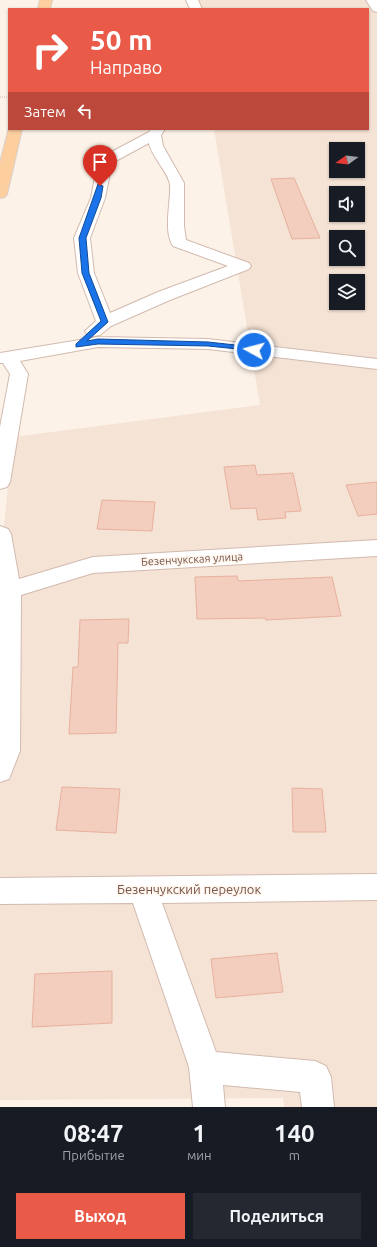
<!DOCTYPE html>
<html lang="ru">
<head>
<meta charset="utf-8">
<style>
	body { margin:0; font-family:Ubuntu,sans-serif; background:#242831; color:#f1f3f6; height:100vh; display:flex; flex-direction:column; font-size:15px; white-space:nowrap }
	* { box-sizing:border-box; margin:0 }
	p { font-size:13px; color:#9ea1a6 }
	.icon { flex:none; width:22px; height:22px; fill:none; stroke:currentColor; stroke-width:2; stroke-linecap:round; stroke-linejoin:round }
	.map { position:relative; height:1107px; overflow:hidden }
	.details { display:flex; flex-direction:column; background:#171b24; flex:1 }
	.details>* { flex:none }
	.hud { position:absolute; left:8px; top:8px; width:361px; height:122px; border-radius:0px; box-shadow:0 1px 3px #0004; background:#ea5a49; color:#fff; overflow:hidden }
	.needle { width:26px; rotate:255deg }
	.tools { position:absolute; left:329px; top:142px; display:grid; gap:8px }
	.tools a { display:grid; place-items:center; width:36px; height:36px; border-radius:0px; background:#171b24; box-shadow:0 1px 3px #0004; font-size:20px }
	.pin { position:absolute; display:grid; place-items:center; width:34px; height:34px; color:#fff; margin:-41px -17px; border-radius:50% 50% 50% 0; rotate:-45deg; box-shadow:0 0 4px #0007 }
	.pin .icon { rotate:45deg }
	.me { position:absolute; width:44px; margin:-22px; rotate:277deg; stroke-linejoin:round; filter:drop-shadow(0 0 3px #0008) }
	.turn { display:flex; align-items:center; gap:14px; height:84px; padding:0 16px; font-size:18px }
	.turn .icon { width:52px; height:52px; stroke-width:2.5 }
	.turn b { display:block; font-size:28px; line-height:34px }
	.then { display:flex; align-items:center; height:38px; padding:0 16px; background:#0003; gap:8px; font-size:15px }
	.eta { display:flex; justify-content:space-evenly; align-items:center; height:68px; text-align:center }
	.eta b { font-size:24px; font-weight:600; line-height:28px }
	.primary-button { display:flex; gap:8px; margin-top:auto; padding:8px 16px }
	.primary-button a { flex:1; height:46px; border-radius:0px; background:#ea5a49; color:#fff; font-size:16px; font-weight:600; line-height:46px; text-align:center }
	.primary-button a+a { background:#242831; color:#f1f3f6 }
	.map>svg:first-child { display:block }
	.residential { fill:#f5e3d5; fill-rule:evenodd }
	.building { fill:#f3cdbe; stroke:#e7b19e }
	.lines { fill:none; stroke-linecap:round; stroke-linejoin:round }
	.minor-casing { stroke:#d2baaf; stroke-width:2 }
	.major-casing { stroke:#d9cfcc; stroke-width:2 }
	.path { stroke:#d9afa0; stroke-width:1.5; stroke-dasharray:0.5 1.5; stroke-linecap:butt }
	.minor { fill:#fff; fill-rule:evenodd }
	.major { fill:#fdce9e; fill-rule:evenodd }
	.route { fill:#1a73e8; stroke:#114b97 }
	.labels { text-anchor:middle; stroke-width:3; stroke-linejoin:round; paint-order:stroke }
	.street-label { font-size:11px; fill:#78554a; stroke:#fff6ee }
	.near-street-label { font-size:13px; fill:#78554a; stroke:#fff6ee }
</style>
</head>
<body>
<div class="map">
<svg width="377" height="1107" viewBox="0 0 377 1107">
	<rect width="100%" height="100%" fill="#fdf2e7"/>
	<path class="residential" d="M193,0H377V1107H284L283,1098L0,1100V566L13,437L260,405L214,129H368V9H194ZM336,149H358V171H336ZM336,193H358V215H336ZM336,237H358V259H336ZM336,281H358V303H336Z"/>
	<path class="building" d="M294,178L320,238L292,239L271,179Z
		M255,465L257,475L293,473L301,511L285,512L286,518L258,520L256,508L231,509L224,467Z
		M377,482V514L358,516L346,485Z
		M102,500L155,502L152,531L97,529Z
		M237,576L238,581L332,577L341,616L266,620L265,618L197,619L195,577Z
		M129,619L128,643H118L116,733L69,734L73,667H78L80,620Z
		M62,787L120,789L116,833L56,830Z
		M292,788L322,789L326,832H293Z
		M277,953L283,992L216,998L211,959Z
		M112,971V1023L32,1027L35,974Z"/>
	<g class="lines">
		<defs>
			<path id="minor" d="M186,0H198L202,9H190Z
				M366,0H377V12L373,11Z
				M151,129H165L161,135L163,146L184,183V226L186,240L249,263L251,266L249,269L170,300L111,326L100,335L94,336L88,335L85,331L96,321L78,273L74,238L91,198L98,161L100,158L149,132ZM149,143C151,156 169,173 170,185C171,202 163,231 173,246L228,266L158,292L110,313L94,273L90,238L105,198L112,163Z
				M98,337L208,339L377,359V369L208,349L98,347L20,361L28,374L10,482L7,487L0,489V427L10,374L3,363H0V353Z
				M0,526L8,529L11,534L19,579L93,557L377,540V556L93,573L21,595L20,751L9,779L0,782Z
				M377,874V900L162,903L216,1052L315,1061L326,1066L331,1077L334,1107H302L300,1092L223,1085L225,1107H193L189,1067L133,903L0,904V878Z"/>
			<path id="major" d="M40,0H52L50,9H38Z
				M9,128L22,129L7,194L5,197L0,198V163Z"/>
		</defs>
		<use href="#minor" class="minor-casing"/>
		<use href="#major" class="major-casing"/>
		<path class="path" d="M0,97H9"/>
		<use href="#minor" class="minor"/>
		<use href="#major" class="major"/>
	</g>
	<path class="route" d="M98,184L103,186L101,198L86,238L89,273L108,322L87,341L98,339L208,342L254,347L258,350L257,351L208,346L98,344L76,347V344L101,321L82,273L79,238Z"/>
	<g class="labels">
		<g class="street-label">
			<text transform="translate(192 559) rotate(-3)" y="4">Безенчукская улица</text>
		</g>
		<g class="near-street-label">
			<text x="189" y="894">Безенчукский переулок</text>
		</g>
	</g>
</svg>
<div class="tools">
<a><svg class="needle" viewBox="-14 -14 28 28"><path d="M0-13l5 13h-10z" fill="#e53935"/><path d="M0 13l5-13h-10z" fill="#9ea1a6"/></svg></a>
<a><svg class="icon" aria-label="sound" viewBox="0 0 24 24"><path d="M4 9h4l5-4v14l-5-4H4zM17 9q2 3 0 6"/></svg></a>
<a><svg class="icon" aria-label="search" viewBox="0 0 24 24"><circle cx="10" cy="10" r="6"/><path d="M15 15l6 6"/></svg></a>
<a><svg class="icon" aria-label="layers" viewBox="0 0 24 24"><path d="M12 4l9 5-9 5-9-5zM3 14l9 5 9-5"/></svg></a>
</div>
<div class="pin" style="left:100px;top:186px;background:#d93025"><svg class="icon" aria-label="arrive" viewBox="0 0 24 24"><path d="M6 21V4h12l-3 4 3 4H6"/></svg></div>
<svg class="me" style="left:254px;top:350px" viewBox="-20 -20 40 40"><circle r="17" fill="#1a73e8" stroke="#fff" stroke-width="3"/><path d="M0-11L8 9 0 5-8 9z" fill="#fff"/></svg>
<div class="hud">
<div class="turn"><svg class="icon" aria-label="right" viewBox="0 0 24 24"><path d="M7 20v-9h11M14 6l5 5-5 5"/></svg><div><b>50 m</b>Направо</div></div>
<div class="then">Затем<svg class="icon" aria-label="left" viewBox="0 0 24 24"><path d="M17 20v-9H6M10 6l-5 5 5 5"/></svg></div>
</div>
</div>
<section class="details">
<div class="eta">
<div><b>08:47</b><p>Прибытие</p></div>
<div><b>1</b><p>мин</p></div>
<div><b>140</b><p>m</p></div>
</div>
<div class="primary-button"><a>Выход</a><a>Поделиться</a></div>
</section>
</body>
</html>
